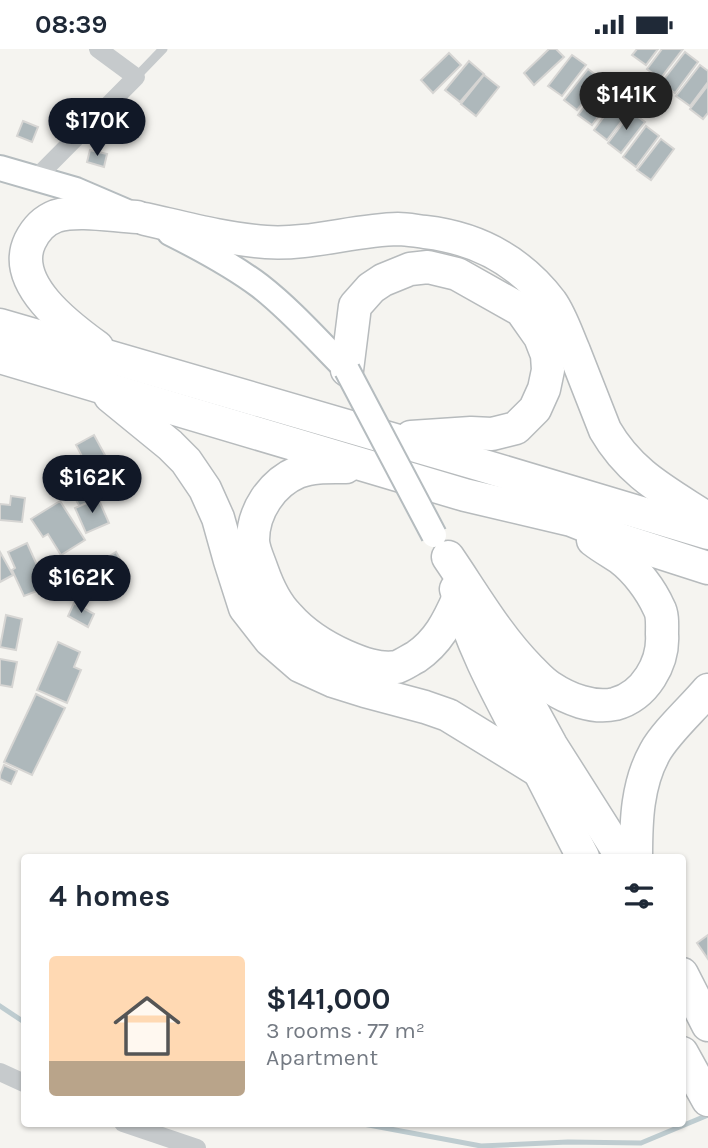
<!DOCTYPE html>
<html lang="en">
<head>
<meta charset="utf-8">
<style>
	:root { --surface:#fff; --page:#f6f6f7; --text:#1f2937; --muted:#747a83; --line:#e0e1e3; --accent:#111827 }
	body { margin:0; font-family:Karla,sans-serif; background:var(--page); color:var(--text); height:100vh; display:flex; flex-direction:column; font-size:26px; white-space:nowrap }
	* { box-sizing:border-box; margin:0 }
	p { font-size:23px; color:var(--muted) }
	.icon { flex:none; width:38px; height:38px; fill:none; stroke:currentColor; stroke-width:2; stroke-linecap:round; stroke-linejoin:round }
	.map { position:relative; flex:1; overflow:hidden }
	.panel { position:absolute; left:21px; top:805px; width:665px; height:273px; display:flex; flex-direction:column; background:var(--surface); border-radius:7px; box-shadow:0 2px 5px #0004 }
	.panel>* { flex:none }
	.price { position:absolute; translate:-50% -60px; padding:0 16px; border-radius:24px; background:var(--accent); color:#fff; font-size:23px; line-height:46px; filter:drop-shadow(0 2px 4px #0008) }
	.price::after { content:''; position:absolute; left:50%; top:42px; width:21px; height:16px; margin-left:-10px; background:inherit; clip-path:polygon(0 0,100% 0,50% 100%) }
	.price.selected { background:#222; color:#fff }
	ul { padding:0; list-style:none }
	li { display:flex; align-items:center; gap:21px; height:175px; padding:0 28px }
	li+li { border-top:2px solid var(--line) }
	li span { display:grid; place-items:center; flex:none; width:196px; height:140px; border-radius:7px; color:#555 }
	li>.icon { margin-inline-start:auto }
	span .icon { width:84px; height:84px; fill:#fffc; stroke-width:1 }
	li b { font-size:30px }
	h2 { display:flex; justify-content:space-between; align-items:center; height:84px; padding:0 28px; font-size:30px }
	.status { display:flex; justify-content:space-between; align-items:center; height:49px; padding:0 35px; background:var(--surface); direction:ltr }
	.status svg { height:19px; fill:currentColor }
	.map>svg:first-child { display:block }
</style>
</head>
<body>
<div class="status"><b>08:39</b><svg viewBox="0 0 49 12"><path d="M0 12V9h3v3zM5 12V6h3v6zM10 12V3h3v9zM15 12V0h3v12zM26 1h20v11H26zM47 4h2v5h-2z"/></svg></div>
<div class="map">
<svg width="708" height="1099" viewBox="0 0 708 1099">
	<rect width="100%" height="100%" fill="#f5f4f0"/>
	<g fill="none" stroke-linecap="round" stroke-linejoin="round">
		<g stroke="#beccd0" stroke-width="5">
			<polyline points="0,957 24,973"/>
			<polyline points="358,1074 481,1097 568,1093 641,1094 708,1066"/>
		</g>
	</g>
	<g fill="#aeb8bb" stroke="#d6d5d3" stroke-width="2">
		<polygon points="549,0 556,0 564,8 534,36 524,24"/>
		<polygon points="637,0 658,0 646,16 632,6"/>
		<polygon points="662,0 683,0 660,30 647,20"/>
		<polygon points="685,3 698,13 675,44 661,34"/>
		<polygon points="449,4 461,16 433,44 421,31"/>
		<polygon points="572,6 586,16 562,47 548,37"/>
		<polygon points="469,12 484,25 460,53 445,41"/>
		<polygon points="700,16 708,22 708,33 690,57 676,47"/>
		<polygon points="588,20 601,30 577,61 564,51"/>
		<polygon points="484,26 499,38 476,67 461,55"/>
		<polygon points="602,35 615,45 592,76 578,66"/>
		<polygon points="708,36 708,64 703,70 690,60"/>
		<polygon points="617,50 631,60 607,91 594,81"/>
		<polygon points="631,63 645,73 621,104 608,94"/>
		<polygon points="23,72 38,78 32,93 17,87"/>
		<polygon points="646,77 659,87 636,118 623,108"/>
		<polygon points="661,90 674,100 651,131 637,121"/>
		<polygon points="90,101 107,105 104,118 87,113"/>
		<polygon points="94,386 124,441 107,450 104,445 80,458 71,442 94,430 76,396"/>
		<polygon points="11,447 25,449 22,473 0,471 0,455 10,456"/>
		<polygon points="98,449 109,474 86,484 75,459"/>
		<polygon points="60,452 85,491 61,506 48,485 43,488 31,470"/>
		<polygon points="27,494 41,525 32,529 37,542 24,547 12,521 15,519 8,503"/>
		<polygon points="0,503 13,526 0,533"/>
		<polygon points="116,503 130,527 118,533 105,510"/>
		<polygon points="74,554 94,565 88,578 68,567"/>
		<polygon points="6,566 22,570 16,601 0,598"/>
		<polygon points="58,593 80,603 74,618 81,621 67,654 37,641"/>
		<polygon points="0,610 17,613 12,638 0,636"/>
		<polygon points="36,645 65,659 32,726 4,713"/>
		<polygon points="4,716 17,722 11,735 0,730 0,726"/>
		<polygon points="708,886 708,910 697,894"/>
	</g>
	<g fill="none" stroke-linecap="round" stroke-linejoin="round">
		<defs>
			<g id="secondary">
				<polyline points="0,119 76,141 125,162"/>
				<path d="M170,184C202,200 232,216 260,237C292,262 319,293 347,321"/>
			</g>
			<g id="motorway">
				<path d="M145,170C185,179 225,190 266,193C310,196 354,181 398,180C407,180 416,182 425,183C477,189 519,211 551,253C561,267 567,286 574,302C584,328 595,355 605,381C631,426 667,443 708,470"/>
				<polyline points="0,276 481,416 708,484"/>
				<path d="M97,298C68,277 10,234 30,192C36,180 43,172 56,167C79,160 113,167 137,168"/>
				<polyline points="0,308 465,446 571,471 624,492 708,519"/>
				<polyline points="347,321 355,257 371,239 383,231 410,220 428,218 457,225 521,261 540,288 547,306 548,321 544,340 535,360 516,379 492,385 471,384 411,388"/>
				<polyline points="110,347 170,396 186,412 205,440 218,469 230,512 245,559 270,591 300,617 333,632 365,642 425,658 448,666 539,722"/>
				<path d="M346,418C330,418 313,417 298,423C272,434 253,462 253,491C253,500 259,512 262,521C268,538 276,555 288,567C303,584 325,598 345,607C361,614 379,621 397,618C403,616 410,611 416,608C438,593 448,573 459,548"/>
				<path d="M448,508C474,546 498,588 530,620C536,626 542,633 550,638C568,650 593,660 615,655C645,647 664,614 662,585C662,577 663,566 659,559C651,541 636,521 620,509C611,503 602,498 593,491"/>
				<path d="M456,540C470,593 496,641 521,688C543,728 562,768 583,808"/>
				<polyline points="503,608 551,696 622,808"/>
				<path d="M636,808C636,772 637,735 655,703C666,683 693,659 708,641"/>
				<polyline points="682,925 708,976"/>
				<polyline points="682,1004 708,1051"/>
			</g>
		</defs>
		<use href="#secondary" stroke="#b5bcbf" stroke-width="28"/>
		<use href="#motorway" stroke="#b7bbbd" stroke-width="35"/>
		<polyline stroke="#c6cacc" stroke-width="9" points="136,28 163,0"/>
		<g stroke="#c6cacc" stroke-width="18">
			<polyline points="36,129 136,28 98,0"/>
			<polyline points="0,1023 24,1034"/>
			<polyline points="123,1074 197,1099"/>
		</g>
		<use href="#secondary" stroke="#fff" stroke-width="24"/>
		<use href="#motorway" stroke="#fff" stroke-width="32"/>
		<defs>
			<polyline id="secondary-bridge" points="347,321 434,486"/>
		</defs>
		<use href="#secondary-bridge" stroke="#b5bcbf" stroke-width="28" stroke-linecap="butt"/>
		<use href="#secondary-bridge" stroke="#fff" stroke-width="24"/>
	</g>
</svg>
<b class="price selected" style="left:626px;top:83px">$141K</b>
<b class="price" style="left:97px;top:109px">$170K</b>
<b class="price" style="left:92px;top:466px">$162K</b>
<b class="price" style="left:81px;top:566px">$162K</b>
<section class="panel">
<h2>4 homes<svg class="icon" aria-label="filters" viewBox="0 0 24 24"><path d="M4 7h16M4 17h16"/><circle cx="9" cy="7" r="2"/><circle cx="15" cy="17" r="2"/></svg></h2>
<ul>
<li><span style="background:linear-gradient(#ffd9b3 75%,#b9a48a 0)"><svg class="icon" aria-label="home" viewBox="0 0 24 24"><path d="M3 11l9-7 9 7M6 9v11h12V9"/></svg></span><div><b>$141,000</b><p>3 rooms · 77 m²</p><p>Apartment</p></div></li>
</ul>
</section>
</div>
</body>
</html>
